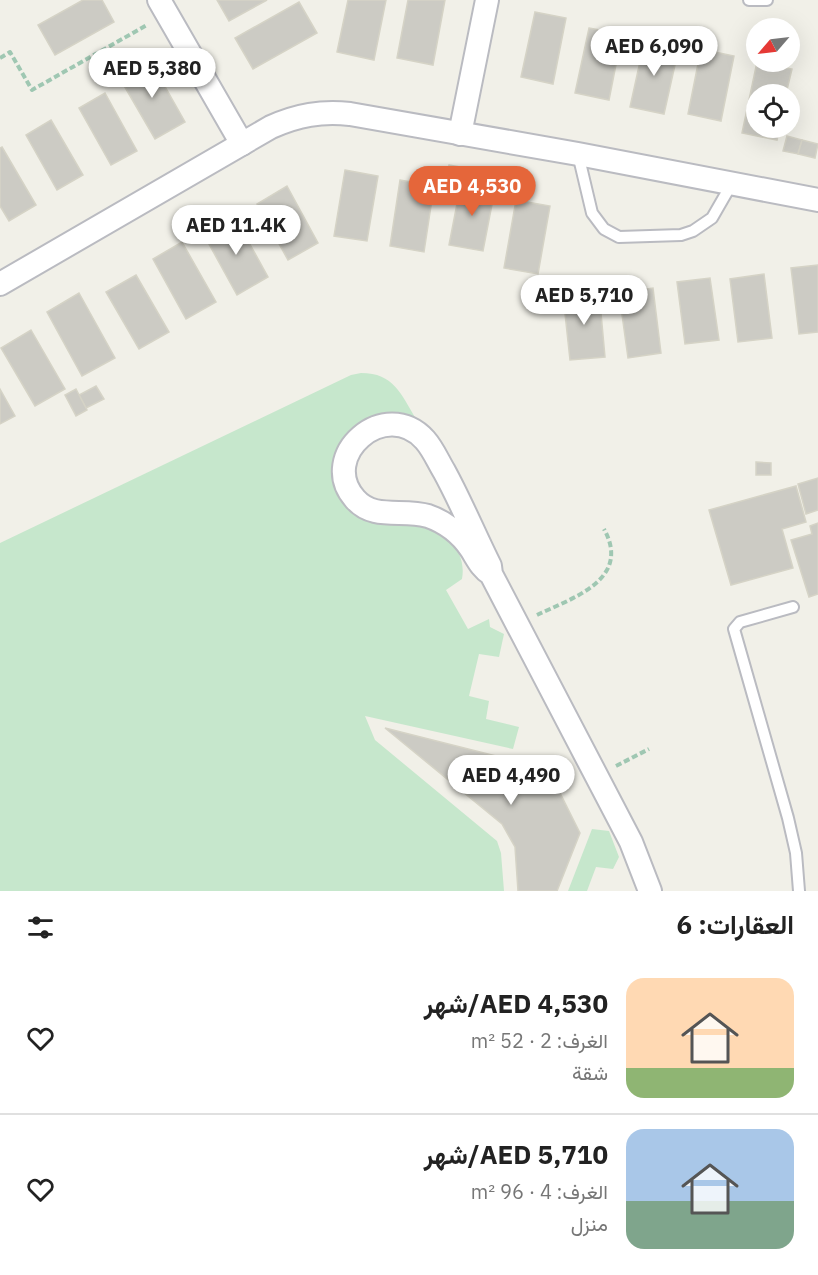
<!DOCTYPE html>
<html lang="ar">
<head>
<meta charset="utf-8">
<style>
	:root { --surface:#fff; --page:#f2f2f2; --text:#222; --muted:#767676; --line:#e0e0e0; --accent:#e5663a }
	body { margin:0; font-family:"IBM Plex Sans",Vazirmatn,sans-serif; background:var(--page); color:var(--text); direction:rtl; height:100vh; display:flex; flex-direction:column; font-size:22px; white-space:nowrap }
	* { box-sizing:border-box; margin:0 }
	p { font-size:20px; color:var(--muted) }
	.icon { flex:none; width:33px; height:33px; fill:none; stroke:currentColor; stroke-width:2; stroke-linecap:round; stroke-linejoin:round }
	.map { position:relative; height:891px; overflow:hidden; direction:ltr }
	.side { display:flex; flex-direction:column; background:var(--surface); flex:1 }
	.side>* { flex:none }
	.needle { width:39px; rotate:242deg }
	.controls { position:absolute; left:746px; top:18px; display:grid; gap:12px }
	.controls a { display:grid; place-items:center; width:54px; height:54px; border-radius:50%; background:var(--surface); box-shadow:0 6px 24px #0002; font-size:30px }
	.price { position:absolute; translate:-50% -51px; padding:0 14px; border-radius:21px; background:#fff; color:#222; font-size:20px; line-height:39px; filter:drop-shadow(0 2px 3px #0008) }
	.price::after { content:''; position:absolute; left:50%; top:36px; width:18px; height:14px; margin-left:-9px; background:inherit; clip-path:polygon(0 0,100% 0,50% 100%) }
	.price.selected { background:var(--accent); color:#fff }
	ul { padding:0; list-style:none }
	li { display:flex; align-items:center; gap:18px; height:150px; padding:0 24px }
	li+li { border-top:2px solid var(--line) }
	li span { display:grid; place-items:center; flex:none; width:168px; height:120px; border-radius:18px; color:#555 }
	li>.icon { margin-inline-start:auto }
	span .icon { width:72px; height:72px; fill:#fffc; stroke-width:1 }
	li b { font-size:26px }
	h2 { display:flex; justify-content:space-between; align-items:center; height:72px; padding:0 24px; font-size:26px }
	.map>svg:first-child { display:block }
</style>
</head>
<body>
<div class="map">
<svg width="818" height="891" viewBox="0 0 818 891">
	<rect width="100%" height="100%" fill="#f1f0e8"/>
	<g fill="#c6e7cc">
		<path d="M361,373C394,373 401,394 416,419C376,413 379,414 347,438L363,517C383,527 398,522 419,526C446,531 467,551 462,579L446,590L468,629L489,619L490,627L504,634L499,657L479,654L469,696L489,701L486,719L519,727L513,749L365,716L375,740L497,841L501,853L504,891H0V543L351,375Z"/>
		<polygon points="592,829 609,831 619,857 613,869 596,867 587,891 568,891"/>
	</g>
	<g fill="#cccbc4" stroke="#d5d3c6" stroke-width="1.5">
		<polygon points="83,0 102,0 114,22 55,55 38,25"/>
		<polygon points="217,0 267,0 229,21"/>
		<polygon points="348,0 386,0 374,60 337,52"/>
		<polygon points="408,0 445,0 433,65 397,58"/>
		<polygon points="299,2 317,33 253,69 235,38"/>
		<polygon points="535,12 566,18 553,84 521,77"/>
		<polygon points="589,28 622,34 609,100 575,93"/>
		<polygon points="645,39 679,47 664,114 630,107"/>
		<polygon points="701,49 734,56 721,121 688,114"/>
		<polygon points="150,60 185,122 155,139 119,77"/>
		<polygon points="757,62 792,69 786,94 756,94 756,128 780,128 777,140 742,133"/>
		<polygon points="105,93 137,151 111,165 79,108"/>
		<polygon points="51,120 83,175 57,190 26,135"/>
		<polygon points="787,136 802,140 798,154 783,151"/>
		<polygon points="802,140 818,144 815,158 798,154"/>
		<polygon points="2,147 36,205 9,221 0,206 0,148"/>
		<polygon points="449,165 472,169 470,183 446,179"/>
		<polygon points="345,170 378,176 367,241 334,236"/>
		<polygon points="400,180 434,186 424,252 390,246"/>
		<polygon points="461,183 495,189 483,251 449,245"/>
		<polygon points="287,186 318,243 288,260 257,204"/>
		<polygon points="516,200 550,206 538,274 504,268"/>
		<polygon points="235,217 268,277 237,295 204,235"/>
		<polygon points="182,242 216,302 186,319 153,259"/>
		<polygon points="818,265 818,332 799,334 791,268"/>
		<polygon points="764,274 772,338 738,342 730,279"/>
		<polygon points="136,275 169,332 139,349 106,292"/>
		<polygon points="710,278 719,340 685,344 677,282"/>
		<polygon points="653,288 661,353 628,358 619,293"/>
		<polygon points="599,291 605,357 570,360 563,295"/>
		<polygon points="79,293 115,358 82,376 47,312"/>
		<polygon points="31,330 65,389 35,406 1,348"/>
		<polygon points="96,386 104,399 86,408 79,395"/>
		<polygon points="0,389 15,416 0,424"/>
		<polygon points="76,389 87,410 76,416 65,395"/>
		<polygon points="756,462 771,463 771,475 756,475"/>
		<polygon points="818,478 818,510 806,514 798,484"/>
		<polygon points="796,486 806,522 782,529 793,568 731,585 709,510"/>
		<polygon points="818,523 818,594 809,597 791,540 812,534 810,526"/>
		<polygon points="385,728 548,769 580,833 557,891 518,891 515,847 502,824"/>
	</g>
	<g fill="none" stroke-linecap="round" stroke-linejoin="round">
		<defs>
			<g id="lane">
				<polyline points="749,0 767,0"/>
				<polyline points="578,154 592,213 604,229 619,237 681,235 693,231 712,218 731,185"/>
				<polyline points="793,607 740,622 734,629 788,818 796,853 799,891"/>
			</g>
			<g id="street">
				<polyline points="159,0 242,144"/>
				<polyline points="460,134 487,0"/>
				<path d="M0,284L271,127C298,115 321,111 350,114L578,154L818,200"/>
				<path d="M491,574C481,568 477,558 471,549C461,534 445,522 428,516C403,508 374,521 355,499C317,456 385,396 425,440C433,449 438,461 444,471C461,502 474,534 490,566L491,574L631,842L650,891"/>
			</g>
		</defs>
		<use href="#lane" stroke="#babbc1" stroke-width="14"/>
		<use href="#street" stroke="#babbc1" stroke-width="26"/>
		<g stroke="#9fc7b2" stroke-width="4" stroke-dasharray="6 3" stroke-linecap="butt">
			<polyline points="0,58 10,52 32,90 147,25"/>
			<path d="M537,615C572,598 632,580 604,529"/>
			<polyline points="616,766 649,749"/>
		</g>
		<use href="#lane" stroke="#fff" stroke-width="10"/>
		<use href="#street" stroke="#fff" stroke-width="22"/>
	</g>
</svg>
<div class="controls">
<a><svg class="needle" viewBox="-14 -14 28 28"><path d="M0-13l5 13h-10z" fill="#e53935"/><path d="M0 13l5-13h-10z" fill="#767676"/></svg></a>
<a><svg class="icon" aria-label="locate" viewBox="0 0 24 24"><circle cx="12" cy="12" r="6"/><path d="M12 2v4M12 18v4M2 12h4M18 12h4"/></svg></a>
</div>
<b class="price" style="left:654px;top:77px">AED 6,090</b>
<b class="price" style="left:152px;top:99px">AED 5,380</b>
<b class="price selected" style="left:472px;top:217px">AED 4,530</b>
<b class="price" style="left:236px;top:256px">AED 11.4K</b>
<b class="price" style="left:584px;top:326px">AED 5,710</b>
<b class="price" style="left:511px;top:806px">AED 4,490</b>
</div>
<section class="side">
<h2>العقارات: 6<svg class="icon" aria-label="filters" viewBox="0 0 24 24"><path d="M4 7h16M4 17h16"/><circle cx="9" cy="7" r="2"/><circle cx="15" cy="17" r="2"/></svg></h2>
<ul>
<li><span style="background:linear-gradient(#ffd9b3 75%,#8fb573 0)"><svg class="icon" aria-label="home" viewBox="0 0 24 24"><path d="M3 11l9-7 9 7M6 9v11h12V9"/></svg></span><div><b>AED 4,530/شهر</b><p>الغرف: 2 · 52 m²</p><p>شقة</p></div><svg class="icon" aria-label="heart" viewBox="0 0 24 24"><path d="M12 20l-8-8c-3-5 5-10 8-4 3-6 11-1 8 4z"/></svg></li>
<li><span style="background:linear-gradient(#a9c7e8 60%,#7fa58c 0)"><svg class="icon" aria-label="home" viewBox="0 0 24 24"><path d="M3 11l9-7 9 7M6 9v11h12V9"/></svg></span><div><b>AED 5,710/شهر</b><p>الغرف: 4 · 96 m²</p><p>منزل</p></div><svg class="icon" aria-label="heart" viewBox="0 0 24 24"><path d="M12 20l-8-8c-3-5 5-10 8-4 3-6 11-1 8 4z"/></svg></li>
</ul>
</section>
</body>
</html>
